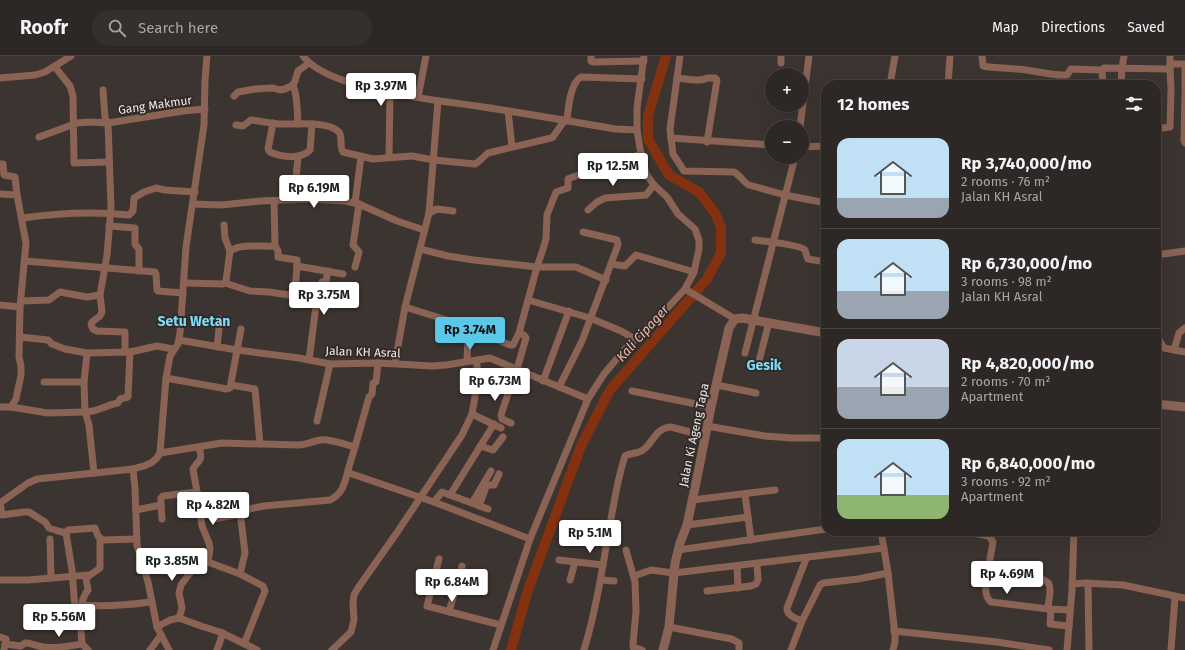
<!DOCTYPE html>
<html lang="en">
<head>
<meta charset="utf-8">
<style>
	:root { --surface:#2d2725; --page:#352f2d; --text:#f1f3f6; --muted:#a7a5a7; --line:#484442; --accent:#5bc8e7 }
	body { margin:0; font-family:"Fira Sans",sans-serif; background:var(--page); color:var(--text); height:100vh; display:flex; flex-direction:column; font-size:15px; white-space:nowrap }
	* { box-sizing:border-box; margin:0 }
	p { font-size:13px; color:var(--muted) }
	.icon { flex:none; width:22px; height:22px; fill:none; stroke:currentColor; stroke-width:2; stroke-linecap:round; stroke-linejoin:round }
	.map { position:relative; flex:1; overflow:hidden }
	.drawer { position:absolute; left:821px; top:24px; width:340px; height:456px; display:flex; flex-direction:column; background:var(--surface); border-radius:16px; box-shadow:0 4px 16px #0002,0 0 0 1px var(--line) }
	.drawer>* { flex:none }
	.controls { position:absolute; left:765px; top:12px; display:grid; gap:8px }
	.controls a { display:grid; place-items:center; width:44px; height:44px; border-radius:50%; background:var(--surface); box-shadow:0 4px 16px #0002,0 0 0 1px var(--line); font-size:20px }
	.price { position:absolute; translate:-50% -34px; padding:0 9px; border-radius:4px; background:#fff; color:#222; font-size:13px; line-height:26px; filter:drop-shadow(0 1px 2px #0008) }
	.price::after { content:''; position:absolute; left:50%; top:24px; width:12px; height:9px; margin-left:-6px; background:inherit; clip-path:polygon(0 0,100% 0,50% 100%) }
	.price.current { background:var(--accent); color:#111 }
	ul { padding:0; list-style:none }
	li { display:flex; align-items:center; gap:12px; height:100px; padding:0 16px }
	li+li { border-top:1px solid var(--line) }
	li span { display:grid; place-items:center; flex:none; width:112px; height:80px; border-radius:12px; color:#555 }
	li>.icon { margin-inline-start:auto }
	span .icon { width:48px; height:48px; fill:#fffc; stroke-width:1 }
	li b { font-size:17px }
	h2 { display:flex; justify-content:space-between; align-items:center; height:48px; padding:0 16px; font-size:17px }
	header { display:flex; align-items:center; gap:24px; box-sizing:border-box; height:56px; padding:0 20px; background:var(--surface); border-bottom:1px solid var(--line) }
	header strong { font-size:19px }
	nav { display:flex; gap:22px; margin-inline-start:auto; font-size:14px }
	.search { width:280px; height:36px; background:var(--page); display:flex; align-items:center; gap:10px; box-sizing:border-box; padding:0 14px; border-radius:22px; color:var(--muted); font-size:15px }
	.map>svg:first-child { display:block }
</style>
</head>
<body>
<header>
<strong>Roofr</strong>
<div class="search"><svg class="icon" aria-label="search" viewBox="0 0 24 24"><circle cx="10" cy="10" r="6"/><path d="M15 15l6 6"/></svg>Search here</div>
<nav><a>Map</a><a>Directions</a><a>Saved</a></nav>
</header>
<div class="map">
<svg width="1185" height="594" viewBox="0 0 1185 594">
	<rect width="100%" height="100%" fill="#3c3431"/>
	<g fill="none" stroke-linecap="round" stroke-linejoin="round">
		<polyline stroke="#84310f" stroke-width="10" points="511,594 528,534 581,390 610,334 707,223 721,197 721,171 715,157 699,136 669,119 648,83 648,60 666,0"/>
		<g stroke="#8a6355" stroke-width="7">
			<path d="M303,0C328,34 436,44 477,50C523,57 569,65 615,73L637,74L641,98L646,117L649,122L654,129L667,141L678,158L695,173L699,184V193L694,216L685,233L661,259L625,293L604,318L588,343L530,483L493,594"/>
			<polyline points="591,0 591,5 593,6 644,5"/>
			<polyline points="680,0 670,73 671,82 772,89"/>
			<path d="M982,0L983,10C994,12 1005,12 1017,13C1034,14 1050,20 1067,19L1071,13L1102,14"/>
			<polyline points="781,7 781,0"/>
			<polyline points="1170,8 1185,8"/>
			<polyline points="55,11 70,30 73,40 74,107 109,106"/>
			<polyline points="1185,13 1185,35"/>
			<polyline points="0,22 35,19 45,16 71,0"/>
			<path d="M677,22C685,23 701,26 707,22H715L717,24L707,86"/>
			<path d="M293,29C298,41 297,55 298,68"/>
			<polyline points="890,29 895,0"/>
			<polyline points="932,29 936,29"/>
			<polyline points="948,29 950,0"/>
			<polyline points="1103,29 1102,14 1104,12 1170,13 1170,0"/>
			<polyline points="1121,29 1122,12 1124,0"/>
			<polyline points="1185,39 1184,84 1185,87"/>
			<polyline points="234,40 238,36 255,33 273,32 280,34 285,33 293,29 295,25 298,15 309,7"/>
			<polyline points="418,41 426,0"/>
			<polyline points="508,55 512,91"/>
			<path d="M567,65C568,53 570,27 581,21L642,23"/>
			<path d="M273,67L268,93L270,96C281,101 300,104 310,94L312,68"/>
			<path d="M236,69L243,70L251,64C260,65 269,67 279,68C294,69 327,64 339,76C343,81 339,90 343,96L373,103L412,100L434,104L475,108L478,106L488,97L551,82L553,81L564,65"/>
			<polyline points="800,71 809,0"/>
			<polyline points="1156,73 1170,71 1171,33 1170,13"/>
			<polyline points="637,74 637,52 644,0"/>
			<polyline points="39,81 77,67 90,66 108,67 183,55 205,53"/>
			<path d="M671,82L673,98L684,115L734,116C740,119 743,126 749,129L785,139L826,147"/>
			<polyline points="802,91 826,90"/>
			<polyline points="389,101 390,38"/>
			<polyline points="0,108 3,108 4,119 15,121 17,139"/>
			<polyline points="0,138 17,139 26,187 20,251 19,301 21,310 21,319 16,343 11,351 0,351"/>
			<polyline points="294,144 298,101"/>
			<polyline points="355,147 361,101"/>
			<polyline points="193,148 221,149 260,145 309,143 345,145 359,148 397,165 424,174"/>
			<polyline points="588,154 597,146 605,142 646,139 654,129"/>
			<polyline points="429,157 437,153 453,155"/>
			<path d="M22,162C58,157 94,155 129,159L133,155L134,142L144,136L156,132L165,134L195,136"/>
			<polyline points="224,169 225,182 230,195"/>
			<polyline points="109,170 135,172 135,188 139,193 139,215"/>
			<path d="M755,184C763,185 801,189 805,194C806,196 806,200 808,203L826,206"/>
			<polyline points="275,190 278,195 278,201 297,204 297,210"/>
			<polyline points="420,193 448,200 474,204 537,211 576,211 606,224"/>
			<polyline points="1156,199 1185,195"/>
			<polyline points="25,205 155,216 156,218 157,234 158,235 183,237"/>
			<polyline points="611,208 625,210 636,199 694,216"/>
			<polyline points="355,211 359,196 353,189 359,148"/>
			<path d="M184,227L223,228L226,225L230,195C242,187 261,191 275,190L274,145"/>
			<polyline points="225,227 250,235 269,236 289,239 295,235 297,210 343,218"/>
			<polyline points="685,233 735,263"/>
			<polyline points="100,239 102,256 100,260 92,266 91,269 93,273 97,275 125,276 125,296"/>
			<polyline points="528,244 590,262 621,275 635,283"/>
			<polyline points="21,245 49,244 60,236 87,241 100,239 107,199 111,151 108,67 105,62 103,34"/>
			<polyline points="0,249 20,251"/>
			<polyline points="405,251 450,265 510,289 513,289 519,277 537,211 543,193 546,183 547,159 556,136 568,132 568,123 570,122 641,98"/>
			<polyline points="1156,279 1164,292 1185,296"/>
			<polyline points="20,281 48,284 52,288 65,293 87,297 130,296 157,290 173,293"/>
			<polyline points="179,284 237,294 299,302 330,308 378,307 432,310 446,309 490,302 588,343"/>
			<polyline points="217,291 220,263"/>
			<polyline points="1174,294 1179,277 1185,272"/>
			<polyline points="745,297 795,101"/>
			<polyline points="309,304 317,242 322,226 326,225 328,215"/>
			<polyline points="467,305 468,280 469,273"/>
			<polyline points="759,305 769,266"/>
			<polyline points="395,307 405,251 429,157 438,45"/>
			<polyline points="517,313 526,282 524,279 519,277"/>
			<polyline points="166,322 227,333 230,332 241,273"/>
			<polyline points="543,325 569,255"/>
			<polyline points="44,326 84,326 87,297"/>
			<polyline points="231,329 255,333 260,388"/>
			<polyline points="717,329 756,337"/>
			<polyline points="559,331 582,285 618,189 617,184 583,176"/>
			<polyline points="632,335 711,351"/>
			<polyline points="11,351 48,357 85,356 84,326"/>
			<polyline points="472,358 501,372"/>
			<polyline points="317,365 330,308"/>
			<polyline points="511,367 502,363 501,359 516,313"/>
			<polyline points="707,370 765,380 792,382 826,382"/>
			<polyline points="480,390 493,394 503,381"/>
			<polyline points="355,391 369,341 372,338 373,327 376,326 378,307"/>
			<path d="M160,397L222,387L298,389C307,389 313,385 320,384C329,382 346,389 355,391L348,414L349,417L434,446L530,483"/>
			<polyline points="133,413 135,432 137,489 148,526 157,571 169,594"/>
			<path d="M94,417L89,369L85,356C97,356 106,349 118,347L120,343L128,341L130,296"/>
			<polyline points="197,436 202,452 201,463 202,470 209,487 210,492 208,506"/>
			<polyline points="450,439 494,368"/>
			<polyline points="745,439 748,461"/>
			<polyline points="692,444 775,434"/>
			<polyline points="434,446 442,436 488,453"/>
			<polyline points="472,447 491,415"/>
			<polyline points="161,449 162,463"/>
			<polyline points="479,450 486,431 487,429 494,429 499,418"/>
			<path d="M136,454L161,449V442L163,440L197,436L193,413C200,401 203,407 199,391"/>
			<polyline points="213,463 241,458"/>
			<polyline points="687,469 748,461 751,484"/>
			<polyline points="881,475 888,517 895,579 895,586 893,594"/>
			<polyline points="962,475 989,480 993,486 988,514"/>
			<polyline points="1049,475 1073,477"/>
			<polyline points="66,477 72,514 75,553 81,558"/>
			<polyline points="50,483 51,522"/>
			<path d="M137,483L103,484L98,480L95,472L68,474L66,477L58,475L49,472L45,466L29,456H24L2,459L0,447L28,427L37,423L133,413C144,410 155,408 160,397L166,322L170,300L178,288L180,277L186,191L204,69L205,24L207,0"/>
			<polyline points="626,494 635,526 636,555 633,588 633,591 642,594"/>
			<polyline points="678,494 826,473"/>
			<polyline points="439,503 427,550 501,569"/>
			<polyline points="559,504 603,509"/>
			<polyline points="142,506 165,506 166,501 189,501"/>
			<polyline points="737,510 738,532"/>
			<polyline points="240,518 263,530 265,535 244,588"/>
			<polyline points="634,520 651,514 674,517 884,492"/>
			<polyline points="0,524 28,524 89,519"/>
			<polyline points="570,524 575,506"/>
			<polyline points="601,524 614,525"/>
			<polyline points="433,525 456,532"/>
			<polyline points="1088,527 1089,594"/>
			<polyline points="1072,528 1084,527 1123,529 1185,542"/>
			<polyline points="707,535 751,530 756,528 758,524 757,508"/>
			<path d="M82,549C105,551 128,549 151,546"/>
			<path d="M1048,553C1048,546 1052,535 1049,528C1043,518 1000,516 988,514C987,525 982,539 991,546L1048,553L1070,554"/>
			<polyline points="1051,553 1050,568 1069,570"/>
			<polyline points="449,556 462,510"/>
			<path d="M179,562L182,552L179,537L181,529L190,517L200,507L208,506L240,518L245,497L241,464L242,455L244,454L264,450L330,444C343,437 344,429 348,415"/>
			<path d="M802,565C795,562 787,560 787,552L806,503"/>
			<polyline points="157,571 170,564 179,562 201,570 220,576 257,594"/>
			<polyline points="669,571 732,583 739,587 739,594"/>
			<polyline points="894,575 997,586 1049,594"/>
			<polyline points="0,581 6,583 4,594"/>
			<path d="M5,588L21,590L25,587H27C33,588 38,590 43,591C57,593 69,590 82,588"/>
			<path d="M88,594L82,588C81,571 77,547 88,534L86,522L100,512V483"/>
			<polyline points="150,594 161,579"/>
			<polyline points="217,594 223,577"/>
			<polyline points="332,594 351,576 354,564 353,547 354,539 358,532 398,475 462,379 472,358 477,329 477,304"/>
			<path d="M584,594C597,551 603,507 611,463C615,441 618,421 625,400C630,397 637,398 643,394C654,386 655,372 671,371L705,380"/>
			<polyline points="791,594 802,565 820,529 823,527 858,523 888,517"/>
			<polyline points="1067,594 1072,534 1074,475"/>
			<polyline points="1171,594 1175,541"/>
		</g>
		<g stroke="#8a6355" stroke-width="9">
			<polyline points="1156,348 1185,351"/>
			<polyline points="663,594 669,571 675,507 680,487 687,469 698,417 711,351 729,272 735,263 742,262 826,277"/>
		</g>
	</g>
	<g text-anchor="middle" stroke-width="4" stroke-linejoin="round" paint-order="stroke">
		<g font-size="12" fill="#ede8e6" stroke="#322a27">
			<text transform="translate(155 49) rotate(-8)" y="4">Gang Makmur</text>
			<text transform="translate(363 296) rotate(2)" y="4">Jalan KH Asral</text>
			<text transform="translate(694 379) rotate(-78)" y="4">Jalan Ki Ageng Tapa</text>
		</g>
		<g font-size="13" font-style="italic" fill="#efbfae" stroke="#322a27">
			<text transform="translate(642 277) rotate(-48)" y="5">Kali Cipager</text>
		</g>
		<g font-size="14" font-weight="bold" fill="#7ddefb" stroke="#322a27">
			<text x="194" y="270">Setu Wetan</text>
			<text x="764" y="314">Gesik</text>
		</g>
	</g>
</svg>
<div class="controls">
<a>+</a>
<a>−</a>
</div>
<b class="price" style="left:381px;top:51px">Rp 3.97M</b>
<b class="price" style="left:613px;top:131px">Rp 12.5M</b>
<b class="price" style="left:314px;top:153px">Rp 6.19M</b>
<b class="price" style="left:324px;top:260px">Rp 3.75M</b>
<b class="price current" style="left:470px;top:295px">Rp 3.74M</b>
<b class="price" style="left:495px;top:346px">Rp 6.73M</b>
<b class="price" style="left:213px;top:470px">Rp 4.82M</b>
<b class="price" style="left:590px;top:498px">Rp 5.1M</b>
<b class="price" style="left:172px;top:526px">Rp 3.85M</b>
<b class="price" style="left:1007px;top:539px">Rp 4.69M</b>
<b class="price" style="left:452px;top:547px">Rp 6.84M</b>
<b class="price" style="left:59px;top:582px">Rp 5.56M</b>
<section class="drawer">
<h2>12 homes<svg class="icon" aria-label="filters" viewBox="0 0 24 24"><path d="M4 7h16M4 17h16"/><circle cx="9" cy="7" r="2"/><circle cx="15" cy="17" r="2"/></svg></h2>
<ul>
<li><span style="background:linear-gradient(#bfe0f5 75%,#9aa5b1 0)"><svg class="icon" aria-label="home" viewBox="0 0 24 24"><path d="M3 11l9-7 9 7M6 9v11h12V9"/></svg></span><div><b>Rp 3,740,000/mo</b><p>2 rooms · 76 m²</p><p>Jalan KH Asral</p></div></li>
<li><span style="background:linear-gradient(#bfe0f5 65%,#9aa5b1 0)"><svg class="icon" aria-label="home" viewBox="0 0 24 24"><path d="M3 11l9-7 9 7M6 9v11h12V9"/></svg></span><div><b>Rp 6,730,000/mo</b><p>3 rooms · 98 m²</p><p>Jalan KH Asral</p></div></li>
<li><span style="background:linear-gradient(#c9d6e8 60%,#9aa5b1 0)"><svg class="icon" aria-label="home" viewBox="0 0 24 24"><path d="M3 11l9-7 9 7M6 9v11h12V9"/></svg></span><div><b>Rp 4,820,000/mo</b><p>2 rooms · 70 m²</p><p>Apartment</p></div></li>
<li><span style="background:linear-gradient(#bfe0f5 70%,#8fb573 0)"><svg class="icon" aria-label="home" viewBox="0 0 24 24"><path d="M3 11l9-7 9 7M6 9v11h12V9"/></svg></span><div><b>Rp 6,840,000/mo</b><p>3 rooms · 92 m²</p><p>Apartment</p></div></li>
</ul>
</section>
</div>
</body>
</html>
